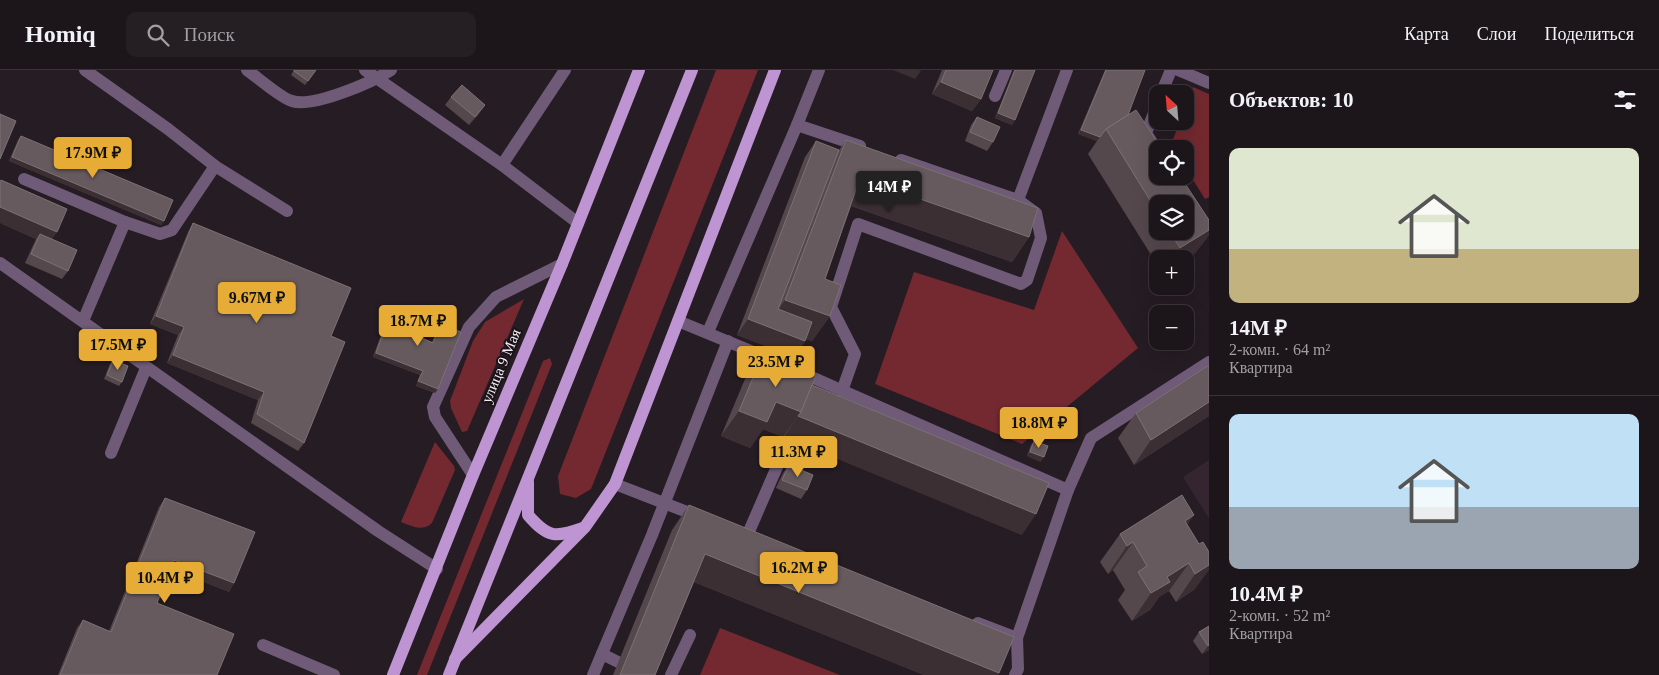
<!DOCTYPE html>
<html lang="ru">
<head>
<meta charset="utf-8">
<style>
	:root { --surface:#1c151a; --page:#251e23; --text:#f1f3f6; --muted:#a09fa2; --line:#3a3439; --accent:#e7ac36 }
	body { margin:0; font-family:Georgia,serif; background:var(--page); color:var(--text); height:100vh; display:flex; flex-direction:column; font-size:19px; white-space:nowrap }
	* { box-sizing:border-box; margin:0 }
	p { font-size:16px; color:var(--muted) }
	.icon { flex:none; width:28px; height:28px; fill:none; stroke:currentColor; stroke-width:2; stroke-linecap:round; stroke-linejoin:round }
	.map { position:relative; flex:1; overflow:hidden }
	.panel { display:flex; flex-direction:column; background:var(--surface); width:450px }
	.panel>* { flex:none }
	.needle { width:32px; rotate:334deg }
	.controls { position:absolute; left:1149px; top:15px; display:grid; gap:10px }
	.controls a { display:grid; place-items:center; width:45px; height:45px; border-radius:10px; background:var(--surface); box-shadow:0 5px 20px #0002,0 0 0 1px var(--line); font-size:25px }
	.price { position:absolute; translate:-50% -42px; padding:0 11px; border-radius:5px; background:var(--accent); color:#111; font-size:16px; line-height:32px; filter:drop-shadow(0 1px 2px #0008) }
	.price::after { content:''; position:absolute; left:50%; top:30px; width:15px; height:11px; margin-left:-8px; background:inherit; clip-path:polygon(0 0,100% 0,50% 100%) }
	.price.on { background:#222; color:#fff }
	ul { padding:0; list-style:none }
	li { display:grid; align-content:center; gap:10px; height:265px; padding:0 20px }
	li+li { border-top:1px solid var(--line) }
	li span { display:grid; place-items:center; height:155px; border-radius:10px; color:#555 }
	li>.icon { margin-inline-start:auto }
	span .icon { width:90px; height:90px; fill:#fffc; stroke-width:1 }
	li b { font-size:21px }
	h2 { display:flex; justify-content:space-between; align-items:center; height:60px; padding:0 20px; font-size:21px }
	header { display:flex; align-items:center; gap:30px; box-sizing:border-box; height:70px; padding:0 25px; background:var(--surface); border-bottom:1px solid var(--line) }
	header strong { font-size:24px }
	nav { display:flex; gap:28px; margin-inline-start:auto; font-size:18px }
	.search { width:350px; height:45px; background:var(--page); display:flex; align-items:center; gap:12px; box-sizing:border-box; padding:0 18px; border-radius:10px; color:var(--muted); font-size:19px }
	main { display:flex; flex:1; min-height:0 }
	.map>svg:first-child { display:block }
</style>
</head>
<body>
<header>
<strong>Homiq</strong>
<div class="search"><svg class="icon" aria-label="search" viewBox="0 0 24 24"><circle cx="10" cy="10" r="6"/><path d="M15 15l6 6"/></svg>Поиск</div>
<nav><a>Карта</a><a>Слои</a><a>Поделиться</a></nav>
</header>
<main>
<div class="map">
<svg width="1209" height="605" viewBox="0 0 1209 605">
	<rect width="100%" height="100%" fill="#261c23"/>
	<polygon fill="#342530" points="1209,390 1209,449 1183,407"/>
	<g fill="#742930">
		<polygon points="716,0 758,0 591,419 576,428 560,424 558,406"/>
		<polygon points="1193,17 1209,24 1209,127 1205,129 1185,97 1185,79 1173,79 1171,75 1180,51 1185,51 1185,38"/>
		<polygon points="1062,161 1138,278 1022,374 875,314 914,202 1034,240"/>
		<polygon points="524,229 467,361 462,362 451,338 450,331 473,271 485,252"/>
		<polygon points="550,288 552,294 427,605 417,605 543,291"/>
		<path d="M435,372L454,396L455,400L432,453C422,462 412,456 401,452Z"/>
		<polygon points="720,558 840,605 700,605"/>
	</g>
	<g fill="none" stroke-linecap="round" stroke-linejoin="round">
		<g stroke="#6f5a78" stroke-width="12">
			<path d="M247,0C257,7 282,29 292,31C313,38 373,12 391,0"/>
			<polyline points="365,0 502,95 578,153"/>
			<polyline points="819,0 797,55 860,76"/>
			<polyline points="1178,0 1209,13"/>
			<polyline points="1161,24 1171,0"/>
			<polyline points="995,26 1006,0"/>
			<polyline points="1158,33 1146,63 1158,82"/>
			<polyline points="901,90 1018,130 1067,0"/>
			<polyline points="502,95 565,0"/>
			<polyline points="215,96 287,141"/>
			<polyline points="24,109 125,152"/>
			<polyline points="0,193 378,461 437,499"/>
			<polyline points="83,251 125,152 160,164 172,160 215,96 168,59 85,0"/>
			<polyline points="678,251 777,292"/>
			<polyline points="708,262 797,55"/>
			<polyline points="800,302 1068,420 1091,368 1209,292"/>
			<polyline points="842,321 855,284 831,237 858,154 1021,214 1027,210 1041,168 1036,143 1018,130"/>
			<polyline points="111,383 146,298"/>
			<polyline points="473,405 435,347 433,337 469,257 496,227 562,194"/>
			<polyline points="615,414 700,447"/>
			<polyline points="747,466 783,383"/>
			<polyline points="978,553 1017,568 1068,420"/>
			<polyline points="263,575 334,605"/>
			<polyline points="602,584 618,592"/>
			<polyline points="593,605 652,465 728,271"/>
			<polyline points="671,605 690,565"/>
			<polyline points="1015,605 1018,599 1017,568"/>
		</g>
		<g stroke="#bf94d2" stroke-width="12">
			<path d="M528,412V445C548,468 555,468 583,458"/>
			<polyline points="455,589 585,457 615,414 775,0"/>
			<polyline points="393,605 473,405 562,194 639,0"/>
			<polyline points="449,605 692,0"/>
		</g>
	</g>
	<g fill="#55484c" fill-rule="evenodd">
		<polygon points="294,0 316,0 305,15 291,5"/>
		<polygon points="942,0 993,0 981,29 972,41 932,24"/>
		<polygon points="1014,0 1035,0 1012,55 995,48"/>
		<path d="M1105,0H1145L1128,45L1209,150V165L1196,182L1185,190V189H1158V196L1088,84L1097,71L1078,64ZM1158,134L1185,161H1158Z"/>
		<polygon points="451,27 479,44 469,55 445,35"/>
		<polygon points="977,47 993,72 987,81 965,71 971,55"/>
		<polygon points="21,66 164,151 161,155 9,91 18,70"/>
		<polygon points="846,70 1029,167 1012,192 851,136 825,209 830,246 812,271 806,269 795,287 737,265 805,87 816,71 839,80"/>
		<polygon points="0,153 52,169 68,201 62,209 25,193 36,169"/>
		<polygon points="193,153 331,266 304,373 298,381 251,353 258,330 167,293 178,265 150,254 188,162"/>
		<polygon points="392,238 415,265 432,272 438,258 441,254 435,323 416,316 420,305 373,287 389,243"/>
		<polygon points="763,284 812,315 1022,465 784,366 783,367 763,359 750,378 721,366 745,309"/>
		<polygon points="113,290 122,312 119,316 104,309 110,294"/>
		<polygon points="1209,295 1209,346 1134,395 1118,368 1136,343"/>
		<polygon points="1034,371 1041,392 1027,386 1031,375"/>
		<polygon points="789,395 807,420 801,429 776,418 783,403"/>
		<polygon points="165,428 234,513 229,522 171,499 157,533 217,605 58,605 77,558 83,550 109,561 159,437"/>
		<polygon points="689,435 999,603 998,605 924,605 694,512 655,605 613,605 672,460"/>
		<polygon points="1187,455 1199,474 1195,519 1176,532 1169,521 1159,527 1150,540 1132,551 1118,530 1125,520 1113,500 1108,504 1100,492 1120,464"/>
		<polygon points="1209,556 1209,580 1202,584 1193,571 1199,562"/>
	</g>
	<g fill="#3b2f34">
		<polygon points="893,0 918,0 921,1 915,9"/>
		<polygon points="941,12 981,29 972,41 932,24"/>
		<polygon points="485,35 479,44 469,55 475,47"/>
		<polygon points="998,43 1015,50 1012,55 995,48"/>
		<polygon points="1081,60 1100,67 1097,71 1078,64"/>
		<polygon points="12,87 164,151 161,155 9,91"/>
		<polygon points="860,108 1029,167 1012,192 843,133"/>
		<polygon points="0,137 57,162 49,174 40,164 36,169 0,153"/>
		<polygon points="1209,160 1209,165 1196,182 1185,190 1185,189 1173,189 1180,178"/>
		<polygon points="785,230 830,246 812,271 767,255"/>
		<polygon points="156,246 184,257 178,265 150,254"/>
		<polygon points="748,249 805,271 795,287 737,265"/>
		<polygon points="376,283 423,301 420,305 373,287"/>
		<polygon points="173,285 264,322 258,330 167,293"/>
		<polygon points="418,311 438,319 435,323 416,316"/>
		<polygon points="776,332 801,342 783,367 763,359 750,378 721,366 739,341"/>
		<polygon points="1209,332 1209,346 1134,395 1151,370"/>
		<polygon points="798,346 1036,444 1022,465 784,367"/>
		<polygon points="1030,382 1044,387 1041,392 1027,386"/>
		<polygon points="1194,445 1175,473 1185,451"/>
		<polygon points="1133,472 1113,500 1108,504 1127,476"/>
		<polygon points="705,484 999,603 998,605 924,605 687,509"/>
		<polygon points="174,490 234,513 229,522 169,498"/>
		<polygon points="1189,493 1169,521 1159,527 1150,540 1132,551 1151,523 1167,507"/>
		<polygon points="1209,495 1209,500 1195,519 1176,532 1195,504"/>
		<polygon points="1209,575 1209,580 1202,584 1208,576"/>
	</g>
	<g fill="#665a5e" stroke="#7c7175">
		<polygon points="294,0 316,0 308,11 294,1"/>
		<polygon points="946,0 993,0 981,29 941,12"/>
		<polygon points="1015,0 1035,0 1015,50 998,43"/>
		<polygon points="1106,0 1145,0 1128,45 1106,59 1100,67 1081,60"/>
		<polygon points="462,15 485,35 475,47 451,27"/>
		<polygon points="1136,40 1162,79 1158,79 1158,106 1180,106 1209,150 1209,160 1180,178 1169,161 1185,161 1185,134 1158,134 1158,143 1106,59"/>
		<polygon points="0,44 16,51 0,89"/>
		<polygon points="977,47 1000,57 993,72 970,62"/>
		<polygon points="21,66 173,130 164,151 12,87"/>
		<polygon points="846,70 1038,138 1029,167 860,108 825,209 841,215 830,246 785,230"/>
		<polygon points="816,71 839,80 778,239 812,252 805,271 748,249"/>
		<polygon points="1,110 67,139 57,162 0,137 0,112"/>
		<polygon points="193,153 351,218 331,266 345,272 304,373 257,344 264,322 173,285 184,257 156,246"/>
		<polygon points="40,164 77,180 68,201 31,184"/>
		<polygon points="392,238 421,249 415,265 433,273 441,254 461,262 438,319 418,311 423,301 376,283"/>
		<polygon points="763,284 816,306 801,342 776,332 767,352 739,341"/>
		<polygon points="113,290 128,296 122,312 107,305"/>
		<polygon points="1209,295 1209,332 1151,370 1136,343"/>
		<polygon points="812,315 1049,413 1036,444 798,346 801,342"/>
		<polygon points="1034,371 1048,376 1044,387 1030,382"/>
		<polygon points="789,395 813,405 807,420 782,410"/>
		<polygon points="1182,425 1194,445 1185,451 1199,474 1203,472 1209,482 1209,495 1195,504 1189,493 1167,507 1170,512 1151,523 1138,502 1147,496 1133,472 1127,476 1120,464"/>
		<polygon points="165,428 255,462 234,513 174,490 157,533 234,564 217,605 60,605 83,550 111,562"/>
		<polygon points="689,435 1014,567 999,603 705,484 655,605 620,605"/>
		<polygon points="1209,556 1209,575 1208,576 1199,562"/>
	</g>
	<g text-anchor="middle" stroke-width="4" stroke-linejoin="round" paint-order="stroke">
		<g font-size="15" fill="#f4edf2" stroke="#1c131a">
			<text transform="translate(501 296) rotate(-67)" y="5">улица 9 Мая</text>
		</g>
	</g>
</svg>
<div class="controls">
<a><svg class="needle" viewBox="-14 -14 28 28"><path d="M0-13l5 13h-10z" fill="#e53935"/><path d="M0 13l5-13h-10z" fill="#a09fa2"/></svg></a>
<a><svg class="icon" aria-label="locate" viewBox="0 0 24 24"><circle cx="12" cy="12" r="6"/><path d="M12 2v4M12 18v4M2 12h4M18 12h4"/></svg></a>
<a><svg class="icon" aria-label="layers" viewBox="0 0 24 24"><path d="M12 4l9 5-9 5-9-5zM3 14l9 5 9-5"/></svg></a>
<a>+</a>
<a>−</a>
</div>
<b class="price" style="left:93px;top:109px">17.9M ₽</b>
<b class="price on" style="left:889px;top:143px">14M ₽</b>
<b class="price" style="left:257px;top:254px">9.67M ₽</b>
<b class="price" style="left:418px;top:277px">18.7M ₽</b>
<b class="price" style="left:118px;top:301px">17.5M ₽</b>
<b class="price" style="left:776px;top:318px">23.5M ₽</b>
<b class="price" style="left:1039px;top:379px">18.8M ₽</b>
<b class="price" style="left:798px;top:408px">11.3M ₽</b>
<b class="price" style="left:799px;top:524px">16.2M ₽</b>
<b class="price" style="left:165px;top:534px">10.4M ₽</b>
</div>
<section class="panel">
<h2>Объектов: 10<svg class="icon" aria-label="filters" viewBox="0 0 24 24"><path d="M4 7h16M4 17h16"/><circle cx="9" cy="7" r="2"/><circle cx="15" cy="17" r="2"/></svg></h2>
<ul>
<li><span style="background:linear-gradient(#dfe7d0 65%,#c2b280 0)"><svg class="icon" aria-label="home" viewBox="0 0 24 24"><path d="M3 11l9-7 9 7M6 9v11h12V9"/></svg></span><div><b>14M ₽</b><p>2-комн. · 64 m²</p><p>Квартира</p></div></li>
<li><span style="background:linear-gradient(#bfe0f5 60%,#9aa5b1 0)"><svg class="icon" aria-label="home" viewBox="0 0 24 24"><path d="M3 11l9-7 9 7M6 9v11h12V9"/></svg></span><div><b>10.4M ₽</b><p>2-комн. · 52 m²</p><p>Квартира</p></div></li>
</ul>
</section>
</main>
</body>
</html>
